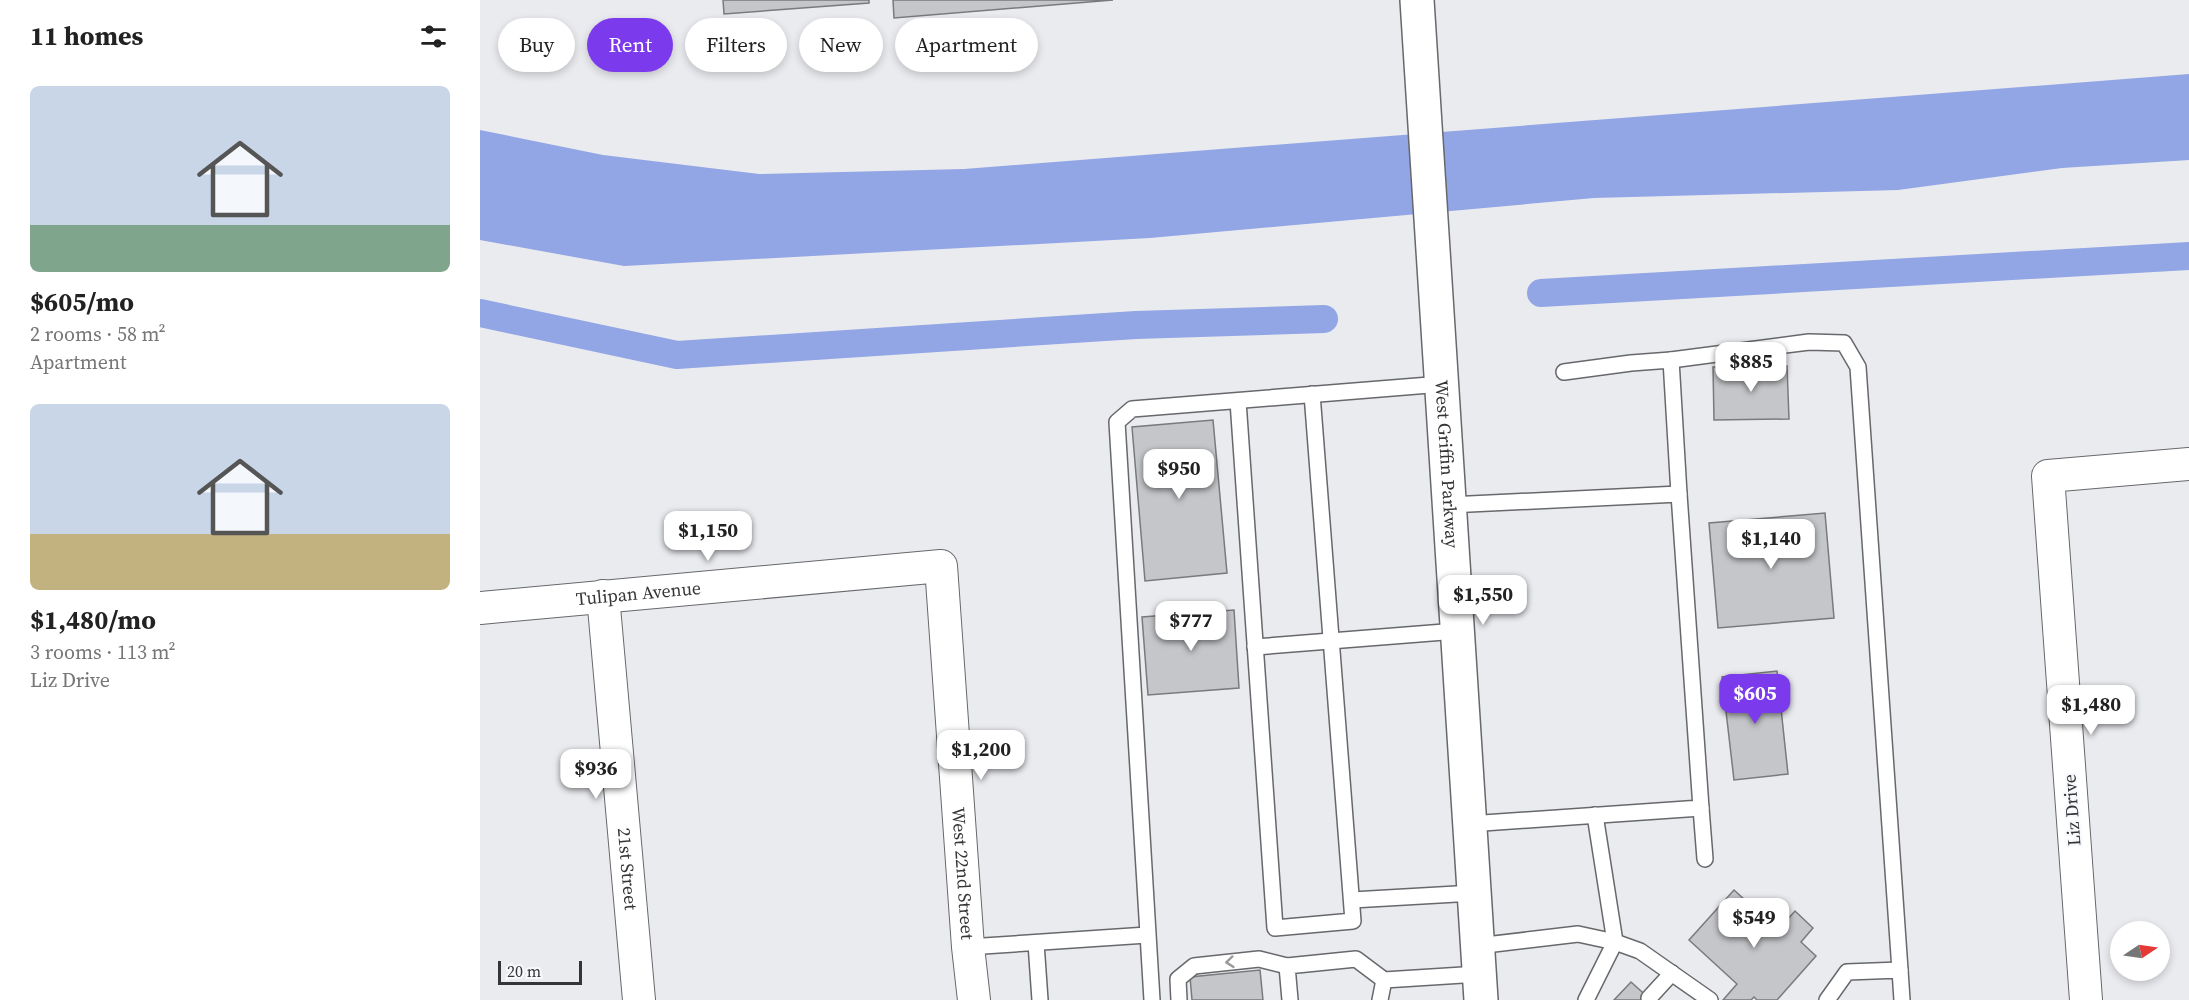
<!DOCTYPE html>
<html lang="en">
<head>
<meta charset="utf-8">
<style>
	:root { --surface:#fff; --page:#f6f6f6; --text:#222; --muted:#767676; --accent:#7c3aed }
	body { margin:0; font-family:"Source Serif 4",serif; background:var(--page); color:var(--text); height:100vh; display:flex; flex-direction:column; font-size:22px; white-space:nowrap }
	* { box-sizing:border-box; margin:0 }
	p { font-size:20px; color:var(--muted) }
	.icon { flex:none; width:33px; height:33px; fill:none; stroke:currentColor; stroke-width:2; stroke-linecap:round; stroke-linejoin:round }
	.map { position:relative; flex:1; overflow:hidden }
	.sheet { display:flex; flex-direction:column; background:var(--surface); width:480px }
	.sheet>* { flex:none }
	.banner { position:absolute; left:18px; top:18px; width:570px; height:54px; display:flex; gap:12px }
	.needle { width:39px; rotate:77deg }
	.fabs { position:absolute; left:1630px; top:921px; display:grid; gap:12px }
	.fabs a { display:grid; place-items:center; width:60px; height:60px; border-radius:50%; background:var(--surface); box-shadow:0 3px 9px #0003; font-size:30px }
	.scale { position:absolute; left:18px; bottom:15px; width:84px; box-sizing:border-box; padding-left:6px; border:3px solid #343536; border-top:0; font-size:16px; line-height:21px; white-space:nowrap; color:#343536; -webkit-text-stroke:4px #f7f9fc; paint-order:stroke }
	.price { position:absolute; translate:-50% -51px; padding:0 14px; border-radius:12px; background:#fff; color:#222; font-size:20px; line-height:39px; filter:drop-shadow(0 2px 3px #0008) }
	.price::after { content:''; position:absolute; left:50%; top:36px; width:18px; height:14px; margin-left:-9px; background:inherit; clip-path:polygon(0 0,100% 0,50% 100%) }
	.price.on { background:var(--accent); color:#fff }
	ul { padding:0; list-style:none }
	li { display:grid; align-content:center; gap:12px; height:318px; padding:0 30px }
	li span { display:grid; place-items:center; height:186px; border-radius:9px; color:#555 }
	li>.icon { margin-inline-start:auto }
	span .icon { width:108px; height:108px; fill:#fffc; stroke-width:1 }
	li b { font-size:26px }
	h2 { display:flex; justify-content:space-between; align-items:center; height:72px; padding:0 30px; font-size:26px }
	.chip { padding:0 21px; border-radius:27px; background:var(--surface); box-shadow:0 3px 9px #0003; font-size:21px; line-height:54px }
	.chip.on { background:var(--accent); color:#fff }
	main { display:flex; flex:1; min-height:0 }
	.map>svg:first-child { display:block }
</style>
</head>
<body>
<main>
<section class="sheet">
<h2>11 homes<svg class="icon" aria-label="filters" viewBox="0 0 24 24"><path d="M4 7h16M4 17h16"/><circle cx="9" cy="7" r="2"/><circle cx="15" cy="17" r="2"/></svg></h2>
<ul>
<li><span style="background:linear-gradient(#c9d6e8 75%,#7fa58c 0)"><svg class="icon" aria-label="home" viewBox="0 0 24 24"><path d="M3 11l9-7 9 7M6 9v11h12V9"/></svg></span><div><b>$605/mo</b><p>2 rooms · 58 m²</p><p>Apartment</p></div></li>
<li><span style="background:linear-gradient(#c9d6e8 70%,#c2b280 0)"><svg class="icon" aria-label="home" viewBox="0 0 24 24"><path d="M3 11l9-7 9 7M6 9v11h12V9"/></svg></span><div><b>$1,480/mo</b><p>3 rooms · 113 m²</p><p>Liz Drive</p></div></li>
</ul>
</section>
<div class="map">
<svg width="1709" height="1000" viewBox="0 0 1709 1000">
	<rect width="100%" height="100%" fill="#eaebef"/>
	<polygon fill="#92a5e4" points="1709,74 1709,160 1582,168 1418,190 1114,198 670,238 144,266 0,240 0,130 123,155 279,174 484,169"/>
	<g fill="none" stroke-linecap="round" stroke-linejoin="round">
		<g stroke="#92a5e4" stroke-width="28">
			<polyline points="1061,293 1709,256"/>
			<polyline points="0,313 197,355 656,325 844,319"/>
		</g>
	</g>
	<g fill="#c4c6c9" stroke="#797a7d" stroke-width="1.5">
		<polygon points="243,0 389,0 389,3 244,14"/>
		<polygon points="413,0 633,0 414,18"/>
		<polygon points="1307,366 1309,419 1234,420 1233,367"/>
		<polygon points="733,420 747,573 665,581 652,427"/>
		<polygon points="1345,513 1354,618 1238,628 1229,523"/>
		<polygon points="754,610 759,688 668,695 662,617"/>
		<polygon points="1297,671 1308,774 1254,780 1242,677"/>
		<polygon points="1254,890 1298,930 1315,911 1333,928 1321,942 1336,956 1297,1000 1277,1000 1274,997 1271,1000 1243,1000 1257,984 1209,940"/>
		<polygon points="780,970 783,1000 712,1000 710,977"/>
		<polygon points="1151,982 1171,1000 1134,1000"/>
	</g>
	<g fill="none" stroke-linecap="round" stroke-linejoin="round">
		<defs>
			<g id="lane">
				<polyline points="1191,360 1329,342 1364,343 1378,367 1420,970"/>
				<polyline points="1084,372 1151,363 1191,360 1199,494"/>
				<polyline points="758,401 795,928 873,921 832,394"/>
				<polyline points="969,505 1199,494 1221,808 989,824"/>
				<polyline points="775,647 977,631"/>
				<polyline points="1221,808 1225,859"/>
				<polyline points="872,900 994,893"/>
				<polyline points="556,943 560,1000"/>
				<polyline points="997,946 1098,934 1135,942 1115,815"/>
				<polyline points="488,947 667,935"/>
				<polyline points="1169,998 1192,973"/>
				<polyline points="672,1000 637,422 652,409 962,384"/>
				<polyline points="699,1000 698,979 714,966 779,959 807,966"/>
				<polyline points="810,1000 807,966 876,959 904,980 999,974"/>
				<polyline points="900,1000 904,980"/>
				<polyline points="1106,1000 1135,942 1160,951 1230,1000"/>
				<polyline points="1347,1000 1367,972 1420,970 1422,1000"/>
			</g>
			<g id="street">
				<path id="s1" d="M123,596L159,1000"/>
				<path id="s2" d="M0,608L461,566L488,947L494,1000"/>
				<polyline points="1606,1000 1568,476 1709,464"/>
			</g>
			<g id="secondary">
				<path id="s3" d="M937,0L1001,1000"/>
			</g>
		</defs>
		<use href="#lane" stroke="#67686b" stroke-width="18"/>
		<use href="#street" stroke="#67686b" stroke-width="34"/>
		<use href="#secondary" stroke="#67686b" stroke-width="36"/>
		<use href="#lane" stroke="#fff" stroke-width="15"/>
		<use href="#street" stroke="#fff" stroke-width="32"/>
		<use href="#secondary" stroke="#fff" stroke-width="33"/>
	</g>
	<defs><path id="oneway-chevron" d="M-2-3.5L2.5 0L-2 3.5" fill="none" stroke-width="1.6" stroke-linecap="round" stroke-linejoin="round" transform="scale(1.5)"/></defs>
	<use stroke="#9a9a9a" href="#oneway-chevron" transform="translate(750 962) rotate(174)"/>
	<g text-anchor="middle" stroke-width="4.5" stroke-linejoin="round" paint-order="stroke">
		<g font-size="18" fill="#343536" stroke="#f7f9fc">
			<text dy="6" stroke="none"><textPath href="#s3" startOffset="465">West Griffin Parkway</textPath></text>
			<text dy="6" stroke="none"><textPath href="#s2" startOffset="159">Tulipan Avenue</textPath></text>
			<text transform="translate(1592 810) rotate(-94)" y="6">Liz Drive</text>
			<text dy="6" stroke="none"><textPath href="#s1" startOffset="274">21st Street</textPath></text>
			<text dy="6" stroke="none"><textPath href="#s2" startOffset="771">West 22nd Street</textPath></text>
		</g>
	</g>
</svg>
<div class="fabs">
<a><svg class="needle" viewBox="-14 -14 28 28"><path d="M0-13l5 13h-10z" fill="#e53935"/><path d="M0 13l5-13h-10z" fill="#767676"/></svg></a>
</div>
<div class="scale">20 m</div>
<b class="price" style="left:1271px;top:393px">$885</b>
<b class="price" style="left:699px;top:500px">$950</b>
<b class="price" style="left:228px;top:562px">$1,150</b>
<b class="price" style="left:1291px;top:570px">$1,140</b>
<b class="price" style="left:1003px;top:626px">$1,550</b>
<b class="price" style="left:711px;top:652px">$777</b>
<b class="price on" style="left:1275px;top:725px">$605</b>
<b class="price" style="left:1611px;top:736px">$1,480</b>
<b class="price" style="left:501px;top:781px">$1,200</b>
<b class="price" style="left:116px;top:800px">$936</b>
<b class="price" style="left:1274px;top:949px">$549</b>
<div class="banner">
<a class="chip">Buy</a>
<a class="chip on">Rent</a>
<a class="chip">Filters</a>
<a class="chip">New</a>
<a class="chip">Apartment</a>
</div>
</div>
</main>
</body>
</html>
